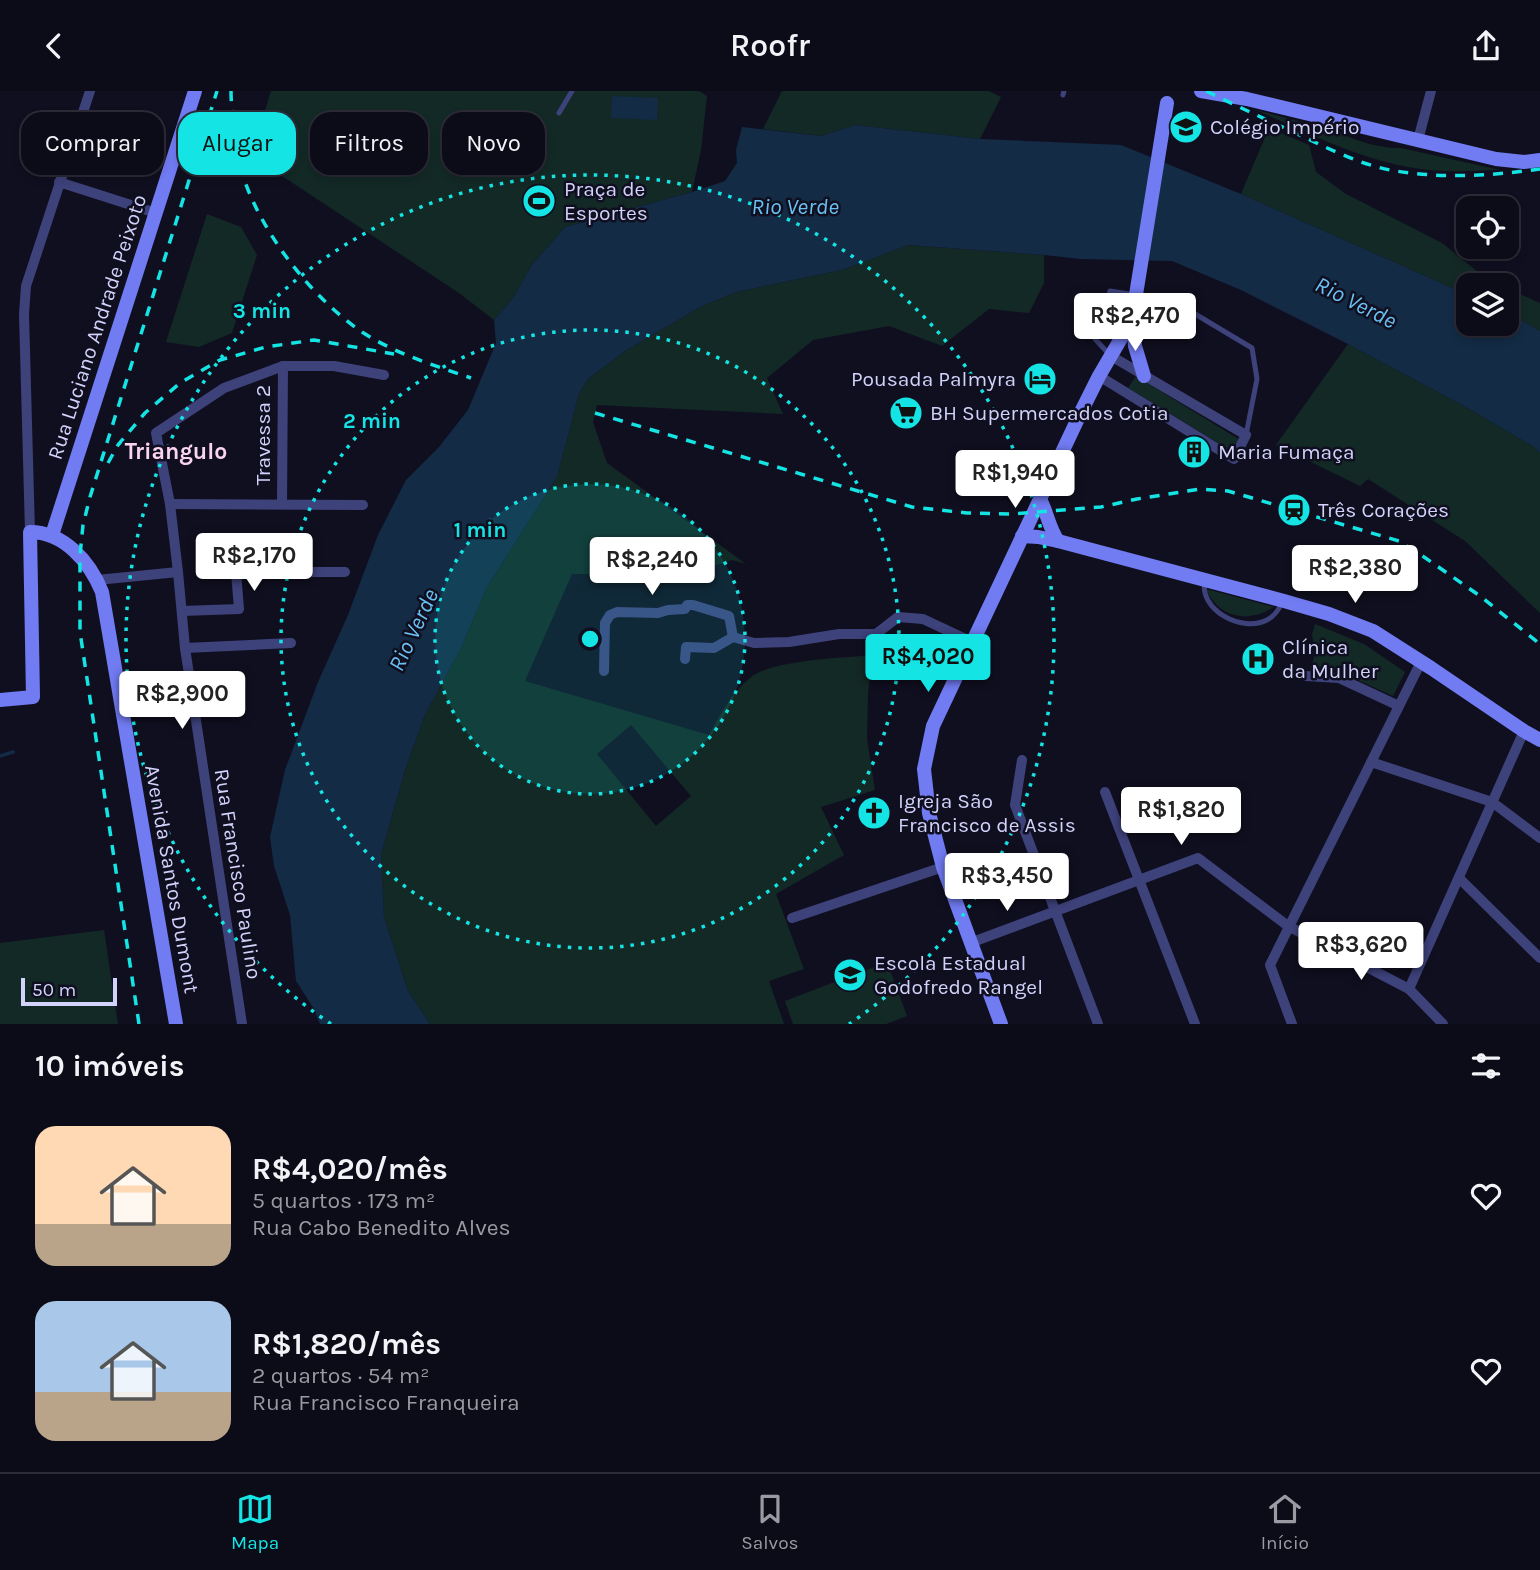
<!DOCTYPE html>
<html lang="pt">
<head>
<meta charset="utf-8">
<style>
	:root { --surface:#0c0b18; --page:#151421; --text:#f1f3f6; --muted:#9a9ba2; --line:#2c2b37; --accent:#14e4e4 }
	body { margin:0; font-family:Karla,sans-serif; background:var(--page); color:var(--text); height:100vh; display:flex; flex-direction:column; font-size:26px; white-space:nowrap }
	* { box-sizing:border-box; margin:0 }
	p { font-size:23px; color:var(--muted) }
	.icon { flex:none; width:38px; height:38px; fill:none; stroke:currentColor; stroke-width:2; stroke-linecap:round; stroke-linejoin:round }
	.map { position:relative; height:933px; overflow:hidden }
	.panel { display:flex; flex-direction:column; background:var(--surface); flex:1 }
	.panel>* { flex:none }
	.top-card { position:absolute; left:21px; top:21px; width:700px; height:63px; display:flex; gap:14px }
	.buttons { position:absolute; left:1456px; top:105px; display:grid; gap:14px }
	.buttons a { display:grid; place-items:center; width:63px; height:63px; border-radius:14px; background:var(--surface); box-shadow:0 4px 10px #0003,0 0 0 2px var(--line); font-size:35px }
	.scale { position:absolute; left:21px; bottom:18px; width:96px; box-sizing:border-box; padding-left:7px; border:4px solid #d2d2fb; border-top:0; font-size:19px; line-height:24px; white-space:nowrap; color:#d2d2fb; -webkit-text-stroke:5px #100f20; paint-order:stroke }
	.price { position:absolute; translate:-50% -60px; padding:0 16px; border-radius:7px; background:#fff; color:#222; font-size:23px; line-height:46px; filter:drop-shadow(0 2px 4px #0008) }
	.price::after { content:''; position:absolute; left:50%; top:42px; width:21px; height:16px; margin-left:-10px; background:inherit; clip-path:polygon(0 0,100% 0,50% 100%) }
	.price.on { background:var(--accent); color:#111 }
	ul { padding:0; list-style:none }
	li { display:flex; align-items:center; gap:21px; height:175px; padding:0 35px }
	li span { display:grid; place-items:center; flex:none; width:196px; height:140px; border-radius:21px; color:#555 }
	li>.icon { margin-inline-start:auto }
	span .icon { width:84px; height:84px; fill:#fffc; stroke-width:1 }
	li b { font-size:30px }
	h2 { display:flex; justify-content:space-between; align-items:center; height:84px; padding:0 35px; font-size:30px }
	.chip { padding:0 24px; border-radius:21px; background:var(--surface); box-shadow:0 4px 10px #0003,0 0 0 2px var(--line); font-size:24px; line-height:63px }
	.chip.on { background:var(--accent); color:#111 }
	header { display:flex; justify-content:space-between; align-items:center; height:91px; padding:0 35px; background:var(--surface); font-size:32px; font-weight:600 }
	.dock { display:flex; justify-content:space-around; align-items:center; height:98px; border-top:2px solid var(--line); background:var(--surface); font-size:19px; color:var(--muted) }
	.dock a { display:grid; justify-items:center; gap:4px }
	.dock .on { color:var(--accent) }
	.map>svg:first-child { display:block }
</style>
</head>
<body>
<header><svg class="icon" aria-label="back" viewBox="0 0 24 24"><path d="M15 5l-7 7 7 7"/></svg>Roofr<svg class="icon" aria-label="share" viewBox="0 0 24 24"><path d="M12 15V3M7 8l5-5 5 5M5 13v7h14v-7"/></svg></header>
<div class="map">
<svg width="1540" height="933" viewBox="0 0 1540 933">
	<rect width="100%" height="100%" fill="#100f20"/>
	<g fill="#132926" fill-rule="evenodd">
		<polygon points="271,0 699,0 707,5 701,59 692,101 565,136 531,175 513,207 494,229 459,202 264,73 256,49"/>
		<polygon points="782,0 989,0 1001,6 980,48 855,34 821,45 763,38"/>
		<path d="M1256,19L1336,40C1353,49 1381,58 1401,57L1500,79C1469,80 1438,82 1408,76C1354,66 1306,41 1256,19Z"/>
		<polygon points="1269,37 1309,54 1316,81 1346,103 1442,152 1483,185 1502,194 1468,194 1468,204 1241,103"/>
		<polygon points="207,123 241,136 257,164 232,242 199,256 166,251"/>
		<path d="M907,154L1044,164V192L1029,222L989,218L942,255L889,235L813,249L767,287L783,323L597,314L593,331L607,372L746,473L732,469L687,484L572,483L525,590L709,644C720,624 731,602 750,587C770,569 843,567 872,564L868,603L867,648L875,699L821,716L844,764L776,803L804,878L769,890L784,933H430L408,900L384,826L381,764L405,679L425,624L461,557L487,496L557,386L579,303L588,288L625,260L700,216L736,201L842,179ZM631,634L691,705L656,735L597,663Z"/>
		<polygon points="1507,197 1540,212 1540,240 1507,221"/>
		<polygon points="1348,253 1464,315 1534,356 1540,362 1540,522 1465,450 1368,388 1360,395 1276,354"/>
		<polygon points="1136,285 1240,349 1233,361 1128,297"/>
		<path d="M1206,498L1274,516C1249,532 1219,528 1206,498Z"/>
		<polygon points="1315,533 1364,553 1405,581 1393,605 1340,581 1310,577 1315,564 1312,543"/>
		<polygon points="104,839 118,933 0,933 0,852"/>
		<polygon points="887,871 907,925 886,933 793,933 785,910"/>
	</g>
	<g fill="#132b45">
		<polygon points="612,5 658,7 657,29 611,27"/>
		<polygon points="855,34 980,48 1121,54 1241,103 1468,204 1468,233 1507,233 1507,221 1540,240 1540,362 1534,356 1464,315 1348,253 1241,199 1172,170 1081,168 1044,164 908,154 842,179 736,201 700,216 625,260 588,288 579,303 557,386 487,496 461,557 425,624 405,679 381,764 384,826 408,900 430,933 320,933 314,918 296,890 290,824 274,775 270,746 285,679 318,591 348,524 378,444 406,389 439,356 468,319 496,252 494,229 513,207 531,175 565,136 692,101 725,90 737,72 736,59 742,36 821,45"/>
	</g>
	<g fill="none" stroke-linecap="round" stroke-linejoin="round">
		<polyline stroke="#132b45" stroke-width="3.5" points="0,665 13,661"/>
		<g stroke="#3e427b" stroke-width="5">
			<polyline points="1063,4 1064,0"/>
			<polyline points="559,22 572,0"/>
			<polyline points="1109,263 1095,248 1110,200 1160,208 1180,214 1252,257 1257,288 1246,344"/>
			<path d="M1205,489C1198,519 1242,542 1267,529C1273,526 1279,518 1282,512"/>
		</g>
		<g stroke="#3e427b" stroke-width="10">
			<polyline points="1418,49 1431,0"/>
			<polyline points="59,91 156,122"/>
			<polyline points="1099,285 1234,368 1246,344 1111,265"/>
			<polyline points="170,413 363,414"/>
			<polyline points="282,413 283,275"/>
			<polyline points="30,441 24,223 26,195 90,0"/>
			<polyline points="97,489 178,481"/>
			<polyline points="182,520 239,518 236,481 345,481"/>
			<polyline points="185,557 291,552"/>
			<polyline points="685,568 686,556 714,557 733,546 754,552 789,551 839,543 876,543 898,526 923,528 972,551"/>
			<polyline points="604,580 605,532 610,524 617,521 658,522 668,519 685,518 687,514 693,514 729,525 733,546"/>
			<polyline points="1306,585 1339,587 1399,615"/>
			<polyline points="1022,669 1015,714 1098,933"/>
			<polyline points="1371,671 1492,711 1540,747"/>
			<polyline points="1105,701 1195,933"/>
			<polyline points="1459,787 1540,867"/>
			<polyline points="792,827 943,776"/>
			<polyline points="970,852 1198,767 1288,835 1409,898 1443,933"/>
			<polyline points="1409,898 1524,640"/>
			<polyline points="242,933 185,557 178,481 170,413 156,342 224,297 283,275 334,275 384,284"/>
			<polyline points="1292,933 1270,874 1421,571"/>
		</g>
		<g stroke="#717bf2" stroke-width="14">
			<polyline points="1201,0 1247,8 1496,68 1524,71 1540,69"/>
			<polyline points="1133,228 1135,255 1144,285"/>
			<path d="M1040,408C1047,421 1049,437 1058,450"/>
			<polyline points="52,444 195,0"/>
			<polyline points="1022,445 1038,446 1058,450 1284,510 1329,523 1373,540 1431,577 1524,640 1540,649"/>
			<path d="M0,609L33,606L30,441C64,441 90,471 102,501L176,933"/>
			<polyline points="1001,933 943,776 929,722 924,678 933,635 1082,319 1099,285 1133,227"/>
		</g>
		<g stroke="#14e4e4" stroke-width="3.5" stroke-dasharray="10 9" stroke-linecap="butt">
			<path d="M231,0C231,20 235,39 238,59C240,67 241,77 243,85C262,143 312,207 362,241C396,263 433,274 471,287"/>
			<path d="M1206,0C1239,16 1271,31 1304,46C1331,59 1360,73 1390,79C1440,88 1490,85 1540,78"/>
			<polyline points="595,322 912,416 967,422 1012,423 1101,416 1137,408 1200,398 1228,400 1399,450 1424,466 1480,505 1540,553"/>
			<polyline points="108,372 118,354 145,322 180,292 220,269 266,256 314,249 394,263"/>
			<polyline points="139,933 80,541 80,464 83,434 90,406 217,0"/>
		</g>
		<polyline stroke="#717bf2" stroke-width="14" points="1134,216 1167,12"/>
	</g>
	<circle cx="590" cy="548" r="155" fill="#14e4e4" fill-opacity=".12"/>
	<g fill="none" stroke="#14e4e4" stroke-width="3.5" stroke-dasharray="3.5 7">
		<circle cx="590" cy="548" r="155"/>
		<circle cx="590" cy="548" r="309"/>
		<path d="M331 933A464 464 0 1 1 849 933"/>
	</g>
	<defs>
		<symbol id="school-disc" viewBox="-11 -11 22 22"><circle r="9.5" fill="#14e4e4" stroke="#100f20"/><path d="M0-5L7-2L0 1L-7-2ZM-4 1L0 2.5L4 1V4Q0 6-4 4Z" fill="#111"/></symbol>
		<symbol id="stadium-disc" viewBox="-11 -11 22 22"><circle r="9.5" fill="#14e4e4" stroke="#100f20"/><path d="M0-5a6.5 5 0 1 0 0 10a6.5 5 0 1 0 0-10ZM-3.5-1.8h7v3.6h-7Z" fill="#111"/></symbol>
		<symbol id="hotel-disc" viewBox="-11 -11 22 22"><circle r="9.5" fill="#14e4e4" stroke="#100f20"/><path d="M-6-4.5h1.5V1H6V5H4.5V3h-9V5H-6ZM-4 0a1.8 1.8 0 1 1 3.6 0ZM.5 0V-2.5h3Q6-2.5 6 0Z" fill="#111"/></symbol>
		<symbol id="supermarket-disc" viewBox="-11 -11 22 22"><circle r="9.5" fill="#14e4e4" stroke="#100f20"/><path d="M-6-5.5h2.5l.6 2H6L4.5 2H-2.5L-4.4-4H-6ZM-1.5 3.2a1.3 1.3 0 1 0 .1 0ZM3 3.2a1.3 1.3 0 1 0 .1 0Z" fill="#111"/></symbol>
		<symbol id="building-disc" viewBox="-11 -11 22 22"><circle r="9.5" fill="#14e4e4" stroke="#100f20"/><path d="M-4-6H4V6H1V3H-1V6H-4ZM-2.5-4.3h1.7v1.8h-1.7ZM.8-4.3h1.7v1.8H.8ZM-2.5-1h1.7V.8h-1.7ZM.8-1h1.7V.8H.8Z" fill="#111"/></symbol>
		<symbol id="station-disc" viewBox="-11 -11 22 22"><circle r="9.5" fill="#14e4e4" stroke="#100f20"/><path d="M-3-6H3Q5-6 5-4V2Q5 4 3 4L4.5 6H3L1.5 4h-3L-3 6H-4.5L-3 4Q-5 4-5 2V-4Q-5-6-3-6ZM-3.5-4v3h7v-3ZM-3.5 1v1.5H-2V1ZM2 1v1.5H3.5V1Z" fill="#111"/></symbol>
		<symbol id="hospital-disc" viewBox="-11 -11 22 22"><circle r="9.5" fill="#14e4e4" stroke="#100f20"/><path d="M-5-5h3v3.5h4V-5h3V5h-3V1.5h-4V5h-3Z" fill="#111"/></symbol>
		<symbol id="church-disc" viewBox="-11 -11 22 22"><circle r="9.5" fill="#14e4e4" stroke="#100f20"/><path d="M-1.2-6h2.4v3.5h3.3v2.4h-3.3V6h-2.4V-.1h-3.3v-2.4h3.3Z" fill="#111"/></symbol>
		<symbol id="university-disc" viewBox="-11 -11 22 22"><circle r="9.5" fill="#14e4e4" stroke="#100f20"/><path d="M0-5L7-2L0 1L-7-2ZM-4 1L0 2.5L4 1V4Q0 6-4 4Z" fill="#111"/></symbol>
	</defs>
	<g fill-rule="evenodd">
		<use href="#school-disc" x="1167" y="17" width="38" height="38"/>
		<use href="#stadium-disc" x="520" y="91" width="38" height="38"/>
		<use href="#hotel-disc" x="1021" y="269" width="38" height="38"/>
		<use href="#supermarket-disc" x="887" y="303" width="38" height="38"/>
		<use href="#building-disc" x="1175" y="342" width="38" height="38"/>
		<use href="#station-disc" x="1275" y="400" width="38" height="38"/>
		<use href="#hospital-disc" x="1239" y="549" width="38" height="38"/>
		<use href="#church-disc" x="855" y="703" width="38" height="38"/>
		<use href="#university-disc" x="831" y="865" width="38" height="38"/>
	</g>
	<g text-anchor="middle" stroke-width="5" stroke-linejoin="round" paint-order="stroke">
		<g font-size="21" fill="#d2d2fb" stroke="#100f20" text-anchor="start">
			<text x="1210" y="43">Colégio Império</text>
			<text x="564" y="105">Praça de<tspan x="564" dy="24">Esportes</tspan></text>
			<text x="1016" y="295" text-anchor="end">Pousada Palmyra</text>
			<text x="930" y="329">BH Supermercados Cotia</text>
			<text x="1218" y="368">Maria Fumaça</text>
			<text x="1318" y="426">Três Corações</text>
			<text x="1282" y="563">Clínica<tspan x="1282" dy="24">da Mulher</tspan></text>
			<text x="898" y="717">Igreja São<tspan x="898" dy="24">Francisco de Assis</tspan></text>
			<text x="874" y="879">Escola Estadual<tspan x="874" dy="24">Godofredo Rangel</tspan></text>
		</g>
		<g font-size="21" fill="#d2d2fb" stroke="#100f20">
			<text transform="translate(97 236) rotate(-72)" y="7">Rua Luciano Andrade Peixoto</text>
			<text transform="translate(263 344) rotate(-90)" y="7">Travessa 2</text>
			<text transform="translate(238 783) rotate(81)" y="7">Rua Francisco Paulino</text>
			<text transform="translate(172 788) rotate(80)" y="7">Avenida Santos Dumont</text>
		</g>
		<g font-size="23" font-style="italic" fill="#69c0f2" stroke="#100f20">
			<text x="795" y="123">Rio Verde</text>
			<text transform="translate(1356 211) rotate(27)" y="8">Rio Verde</text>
			<text transform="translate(413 539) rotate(-65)" y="8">Rio Verde</text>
		</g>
		<g font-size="23" font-weight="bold" fill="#fbd4f1" stroke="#100f20">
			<text x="176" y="368">Triangulo</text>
		</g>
	</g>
	<circle cx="590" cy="548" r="10" fill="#14e4e4" stroke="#100f20" stroke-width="3.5"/>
	<g font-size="21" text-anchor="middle" font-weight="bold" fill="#14e4e4" stroke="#100f20" stroke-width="5" stroke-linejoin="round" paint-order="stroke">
		<text x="262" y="227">3 min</text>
		<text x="372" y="337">2 min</text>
		<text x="480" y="446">1 min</text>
	</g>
</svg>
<div class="buttons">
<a><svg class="icon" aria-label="locate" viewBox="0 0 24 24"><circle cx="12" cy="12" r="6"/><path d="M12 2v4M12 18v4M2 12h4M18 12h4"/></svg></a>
<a><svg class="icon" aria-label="layers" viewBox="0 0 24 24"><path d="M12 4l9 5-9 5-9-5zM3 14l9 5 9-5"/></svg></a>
</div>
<div class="scale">50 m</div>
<b class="price" style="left:1135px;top:262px">R$2,470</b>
<b class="price" style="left:1015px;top:419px">R$1,940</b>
<b class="price" style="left:254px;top:502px">R$2,170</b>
<b class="price" style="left:652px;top:506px">R$2,240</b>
<b class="price" style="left:1355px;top:514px">R$2,380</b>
<b class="price on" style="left:928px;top:603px">R$4,020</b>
<b class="price" style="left:182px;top:640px">R$2,900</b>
<b class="price" style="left:1181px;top:756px">R$1,820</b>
<b class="price" style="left:1007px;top:822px">R$3,450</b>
<b class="price" style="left:1361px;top:891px">R$3,620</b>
<div class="top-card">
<a class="chip">Comprar</a>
<a class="chip on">Alugar</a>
<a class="chip">Filtros</a>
<a class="chip">Novo</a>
</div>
</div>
<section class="panel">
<h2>10 imóveis<svg class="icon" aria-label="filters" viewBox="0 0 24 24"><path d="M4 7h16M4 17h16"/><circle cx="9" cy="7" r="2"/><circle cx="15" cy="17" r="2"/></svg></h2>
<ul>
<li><span style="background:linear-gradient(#ffd9b3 70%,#b9a48a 0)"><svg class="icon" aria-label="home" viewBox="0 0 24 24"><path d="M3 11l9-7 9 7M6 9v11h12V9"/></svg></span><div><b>R$4,020/mês</b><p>5 quartos · 173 m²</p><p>Rua Cabo Benedito Alves</p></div><svg class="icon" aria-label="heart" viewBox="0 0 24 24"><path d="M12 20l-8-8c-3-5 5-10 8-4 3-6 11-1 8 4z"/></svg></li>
<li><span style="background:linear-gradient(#a9c7e8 65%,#b9a48a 0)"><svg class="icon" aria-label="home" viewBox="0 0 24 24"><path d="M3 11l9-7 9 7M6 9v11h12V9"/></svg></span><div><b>R$1,820/mês</b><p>2 quartos · 54 m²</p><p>Rua Francisco Franqueira</p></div><svg class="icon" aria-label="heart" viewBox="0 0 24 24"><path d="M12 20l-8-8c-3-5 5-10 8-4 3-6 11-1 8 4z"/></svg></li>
</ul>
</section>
<nav class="dock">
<a class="on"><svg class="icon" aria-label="map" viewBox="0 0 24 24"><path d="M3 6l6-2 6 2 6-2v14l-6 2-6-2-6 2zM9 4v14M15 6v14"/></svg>Mapa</a>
<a><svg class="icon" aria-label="saved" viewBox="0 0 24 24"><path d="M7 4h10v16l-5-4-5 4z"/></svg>Salvos</a>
<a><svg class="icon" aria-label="home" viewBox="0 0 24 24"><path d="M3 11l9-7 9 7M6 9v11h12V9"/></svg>Início</a>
</nav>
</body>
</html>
